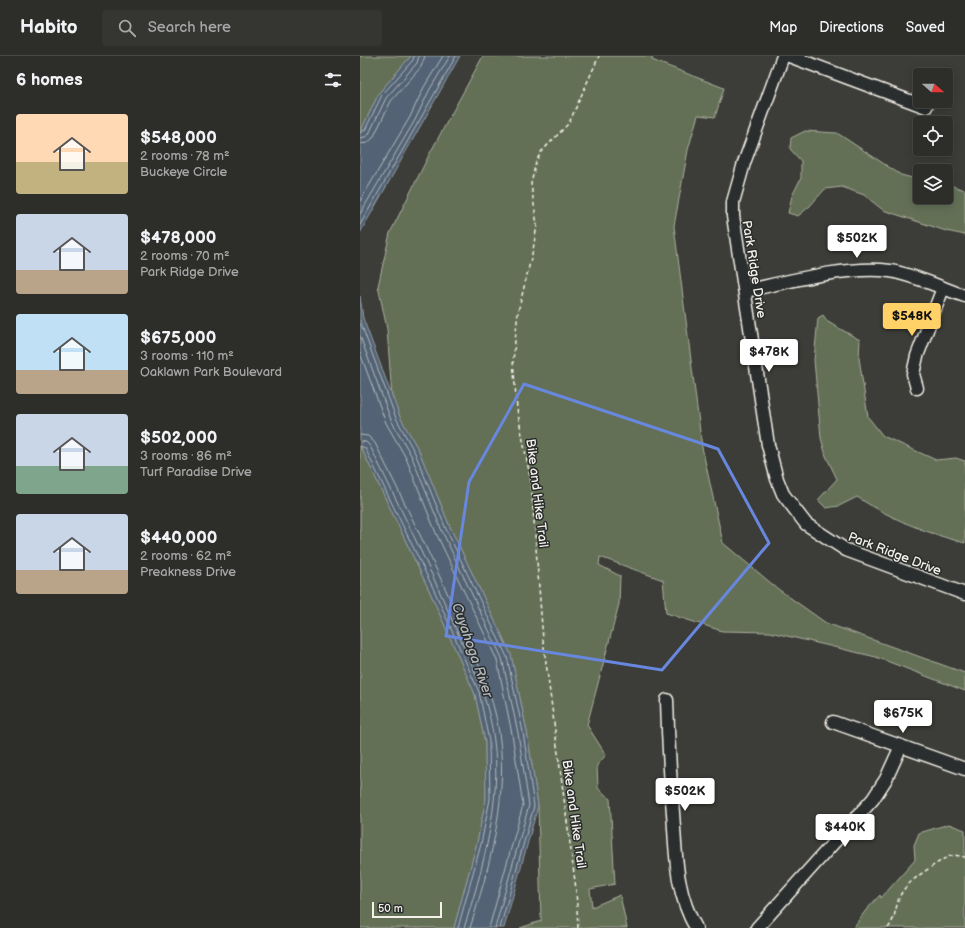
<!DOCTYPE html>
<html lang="en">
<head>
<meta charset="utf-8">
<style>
	:root { --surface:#2d2d2a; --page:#353532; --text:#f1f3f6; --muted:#a7a8a8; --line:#484947; --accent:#ffd166 }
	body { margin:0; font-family:"Balsamiq Sans",sans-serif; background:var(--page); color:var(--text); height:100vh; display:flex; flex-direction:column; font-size:15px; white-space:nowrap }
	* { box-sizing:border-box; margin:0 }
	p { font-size:13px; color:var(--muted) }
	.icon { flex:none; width:22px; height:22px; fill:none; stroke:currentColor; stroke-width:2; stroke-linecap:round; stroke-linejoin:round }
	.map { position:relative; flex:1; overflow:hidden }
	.drawer { display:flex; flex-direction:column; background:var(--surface); width:360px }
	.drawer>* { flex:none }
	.needle { width:26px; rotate:110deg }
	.tools { position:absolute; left:553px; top:12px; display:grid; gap:8px }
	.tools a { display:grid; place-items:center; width:40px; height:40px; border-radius:4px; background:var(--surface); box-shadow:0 2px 10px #0003,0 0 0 1px var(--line); font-size:20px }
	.scale { position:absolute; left:12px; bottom:10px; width:70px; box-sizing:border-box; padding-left:4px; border:2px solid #f4f1e8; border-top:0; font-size:11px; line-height:14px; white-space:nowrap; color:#f4f1e8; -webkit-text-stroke:3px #2a2d2e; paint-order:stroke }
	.price { position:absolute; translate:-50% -34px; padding:0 9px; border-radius:4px; background:#fff; color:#222; font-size:13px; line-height:26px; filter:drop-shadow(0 1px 2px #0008) }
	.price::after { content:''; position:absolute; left:50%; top:24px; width:12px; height:9px; margin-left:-6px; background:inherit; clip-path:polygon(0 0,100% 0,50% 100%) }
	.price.active { background:var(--accent); color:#111 }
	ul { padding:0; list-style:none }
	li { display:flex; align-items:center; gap:12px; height:100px; padding:0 16px }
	li span { display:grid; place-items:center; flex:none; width:112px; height:80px; border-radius:4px; color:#555 }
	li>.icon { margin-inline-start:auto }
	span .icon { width:48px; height:48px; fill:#fffc; stroke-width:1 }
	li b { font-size:17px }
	h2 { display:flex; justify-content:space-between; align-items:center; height:48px; padding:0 16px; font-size:17px }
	header { display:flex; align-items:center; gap:24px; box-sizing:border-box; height:56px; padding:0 20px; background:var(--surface); border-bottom:1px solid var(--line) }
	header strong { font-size:19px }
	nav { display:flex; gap:22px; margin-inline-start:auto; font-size:14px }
	.search { width:280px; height:36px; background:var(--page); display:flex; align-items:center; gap:10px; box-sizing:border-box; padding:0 14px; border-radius:4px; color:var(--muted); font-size:15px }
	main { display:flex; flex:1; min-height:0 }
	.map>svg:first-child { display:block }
</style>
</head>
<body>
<header>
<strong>Habito</strong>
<div class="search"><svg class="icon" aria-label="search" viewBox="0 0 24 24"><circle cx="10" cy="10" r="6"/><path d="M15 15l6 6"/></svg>Search here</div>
<nav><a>Map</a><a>Directions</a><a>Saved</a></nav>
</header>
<main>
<section class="drawer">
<h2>6 homes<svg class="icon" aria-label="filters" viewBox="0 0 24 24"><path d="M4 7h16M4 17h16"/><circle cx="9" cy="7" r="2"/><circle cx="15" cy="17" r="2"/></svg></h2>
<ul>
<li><span style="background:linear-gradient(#ffd9b3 60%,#c2b280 0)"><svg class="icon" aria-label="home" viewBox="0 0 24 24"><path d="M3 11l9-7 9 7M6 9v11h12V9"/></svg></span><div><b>$548,000</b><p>2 rooms · 78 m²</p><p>Buckeye Circle</p></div></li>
<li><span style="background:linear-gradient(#c9d6e8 70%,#b9a48a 0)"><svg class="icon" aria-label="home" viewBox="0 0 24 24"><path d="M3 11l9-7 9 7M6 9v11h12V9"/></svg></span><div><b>$478,000</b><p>2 rooms · 70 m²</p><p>Park Ridge Drive</p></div></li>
<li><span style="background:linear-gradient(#bfe0f5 70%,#b9a48a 0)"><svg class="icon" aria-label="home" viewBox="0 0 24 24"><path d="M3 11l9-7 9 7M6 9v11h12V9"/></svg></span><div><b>$675,000</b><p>3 rooms · 110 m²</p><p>Oaklawn Park Boulevard</p></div></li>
<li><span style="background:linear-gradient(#c9d6e8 65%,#7fa58c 0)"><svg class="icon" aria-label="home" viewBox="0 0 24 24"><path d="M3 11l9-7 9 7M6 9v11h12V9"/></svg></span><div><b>$502,000</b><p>3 rooms · 86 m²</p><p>Turf Paradise Drive</p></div></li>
<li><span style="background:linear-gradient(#c9d6e8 70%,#b9a48a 0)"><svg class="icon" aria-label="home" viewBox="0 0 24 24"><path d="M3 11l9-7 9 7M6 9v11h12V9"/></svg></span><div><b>$440,000</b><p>2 rooms · 62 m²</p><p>Preakness Drive</p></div></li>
</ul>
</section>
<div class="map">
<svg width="605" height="872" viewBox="0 0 605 872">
	<rect width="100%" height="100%" fill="#3c3c38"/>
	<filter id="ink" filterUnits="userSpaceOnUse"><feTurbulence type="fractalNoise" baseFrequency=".025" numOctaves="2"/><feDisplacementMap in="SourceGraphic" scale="8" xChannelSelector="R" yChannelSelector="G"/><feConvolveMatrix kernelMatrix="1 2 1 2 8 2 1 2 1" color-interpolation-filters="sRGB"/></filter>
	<g filter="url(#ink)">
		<g fill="#646f56" stroke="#acb09f">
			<polygon points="0,0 51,0 19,37 0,77"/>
			<polygon points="123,0 293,0 292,4 364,32 355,61 338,59 328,94 314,170 342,391 363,487 418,533 466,567 605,617 605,635 516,601 410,576 362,575 306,557 303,524 240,501 239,509 260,520 259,548 227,669 246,699 237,709 238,732 250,743 255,828 230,833 232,851 260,839 267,872 160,872 181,865 178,750 167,676 151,599 90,471 59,395 40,361 32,341 27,273 18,230 30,177 70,97"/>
			<polygon points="445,75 477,77 541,119 560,124 560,141 586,141 586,128 605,134 605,179 586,175 523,154 504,139 482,131 465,133 449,151 438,160 428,157 432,140 441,122 441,105 430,93 431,82"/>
			<path d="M463,259L468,266L500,284L499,302L508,361L523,380L576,404L596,402L605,405V487C566,477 531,463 497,441L479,450L466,452L458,444L477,423L466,400L461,382L454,304L458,262Z"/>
			<polygon points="0,389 70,536 115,638 125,686 126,743 117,787 94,872 0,872"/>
			<polygon points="589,768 605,774 605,872 493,872 506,854 520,839 521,842 555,804 554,789 559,777"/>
		</g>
		<g fill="#526475" stroke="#939ca3">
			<polygon points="51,0 100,0 0,177 0,77 19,37"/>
			<polygon points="0,240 3,262 40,361 59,395 90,471 151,599 167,676 178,750 144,872 94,872 117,787 126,743 125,686 115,638 70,536 0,389"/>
		</g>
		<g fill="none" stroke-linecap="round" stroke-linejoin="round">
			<g stroke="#b3b9ba" stroke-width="1">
				<polyline points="0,77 5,74 22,39 53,4 54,0"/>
				<polyline points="0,82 5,81 9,78 26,42 57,7 59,0"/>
				<polyline points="0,88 7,87 13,82 31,45 61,11 65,0"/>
				<polyline points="0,145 50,61 64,31 83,0"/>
				<polyline points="0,158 55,64 70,33 90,0"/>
				<polyline points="0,169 96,0"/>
				<polyline points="0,265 36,362 55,397 86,473 147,601 163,676 174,750 140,872"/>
				<polyline points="0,280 31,364 51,399 82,475 142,602 158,677 169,749 135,872"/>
				<polyline points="0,297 26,367 46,402 76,477 137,604 152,678 163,749 129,872"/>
				<path d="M0,379L8,380L15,387C45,448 75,508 102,570C118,607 136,644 140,685C147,748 129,813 110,872"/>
				<path d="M0,385L6,386L10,390C39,450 69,509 95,571C112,608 129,644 134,685C142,744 122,816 104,872"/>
				<polyline points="0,390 5,392 74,534 119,636 129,685 130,743 121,788 98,872"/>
			</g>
			<defs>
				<g id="minor">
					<polyline points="423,0 384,107 373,146 373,160 408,389 417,423 423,438 446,468 486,494 605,538"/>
					<polyline points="429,0 566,51"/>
					<path d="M385,235C426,226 489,209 530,215C555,219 581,232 605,240"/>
					<polyline points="557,332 553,318 557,300 583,232"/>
					<path d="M307,644C308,682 310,719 313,757C316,797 315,836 336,872"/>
					<polyline points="473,666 605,713"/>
					<polyline points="397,872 513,743 526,723 541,690"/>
				</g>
			</defs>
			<use href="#minor" stroke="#f4f1e8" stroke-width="15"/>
			<g stroke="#f4f1e8" stroke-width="1.5" stroke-dasharray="4 3" stroke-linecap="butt">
				<polyline points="218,872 216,833 183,584 171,426 157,353 153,305 158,256 173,194 177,169 171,128 176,106 181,96 209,67 239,0"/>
				<path d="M528,872C536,862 535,851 540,840C546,825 573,810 587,801L594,799L605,801"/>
			</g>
			<use href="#minor" stroke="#2a2d2e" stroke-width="12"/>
		</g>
	</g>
	<path fill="none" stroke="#6887de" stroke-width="3" stroke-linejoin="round" d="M164,328L358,393L409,487L302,614L86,580L109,426Z"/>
	<g text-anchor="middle" stroke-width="3" stroke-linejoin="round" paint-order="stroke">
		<g font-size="13" fill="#f4f1e8" stroke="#2a2d2e">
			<text transform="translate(395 213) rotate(81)" y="5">Park Ridge Drive</text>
			<text transform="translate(178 437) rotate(83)" y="5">Bike and Hike Trail</text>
			<text transform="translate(535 497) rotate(21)" y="5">Park Ridge Drive</text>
			<text transform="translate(215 758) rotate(82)" y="5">Bike and Hike Trail</text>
		</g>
		<g font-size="14" font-style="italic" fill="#b3b9ba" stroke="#2a2d2e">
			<text transform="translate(113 594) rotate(71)" y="5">Cuyahoga River</text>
		</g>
	</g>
</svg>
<div class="tools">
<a><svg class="needle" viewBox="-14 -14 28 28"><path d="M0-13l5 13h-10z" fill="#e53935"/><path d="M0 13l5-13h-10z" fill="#a7a8a8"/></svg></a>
<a><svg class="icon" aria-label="locate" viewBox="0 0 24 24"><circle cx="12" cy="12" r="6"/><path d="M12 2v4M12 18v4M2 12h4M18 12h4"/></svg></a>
<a><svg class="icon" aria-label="layers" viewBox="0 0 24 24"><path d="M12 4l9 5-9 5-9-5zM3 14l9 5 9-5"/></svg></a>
</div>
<div class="scale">50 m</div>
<b class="price" style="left:497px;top:203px">$502K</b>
<b class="price active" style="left:552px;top:281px">$548K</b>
<b class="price" style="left:409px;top:317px">$478K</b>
<b class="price" style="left:543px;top:678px">$675K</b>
<b class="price" style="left:325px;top:756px">$502K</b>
<b class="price" style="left:485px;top:792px">$440K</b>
</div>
</main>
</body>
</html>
